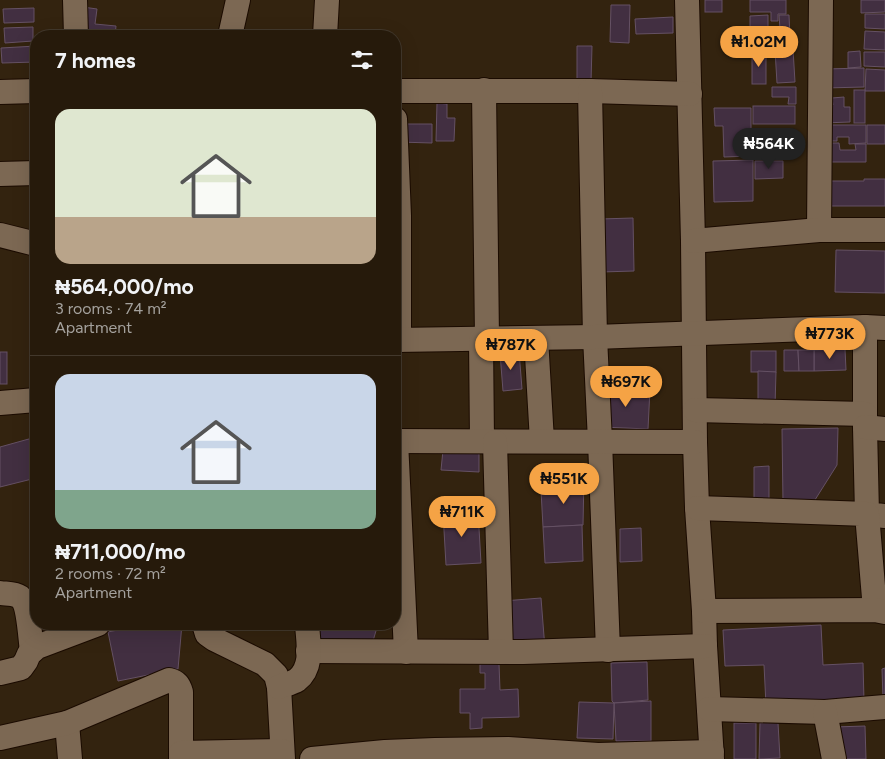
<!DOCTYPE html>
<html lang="en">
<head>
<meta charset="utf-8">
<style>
	:root { --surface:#261a0b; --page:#322719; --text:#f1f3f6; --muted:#a4a19d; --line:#42382c; --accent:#f5a345 }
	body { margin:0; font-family:Figtree,sans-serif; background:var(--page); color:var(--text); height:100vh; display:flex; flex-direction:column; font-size:19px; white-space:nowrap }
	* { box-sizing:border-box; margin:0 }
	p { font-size:16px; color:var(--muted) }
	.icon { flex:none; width:28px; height:28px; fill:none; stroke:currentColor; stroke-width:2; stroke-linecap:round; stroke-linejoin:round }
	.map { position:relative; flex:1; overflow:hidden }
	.details { position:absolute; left:30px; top:30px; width:371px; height:600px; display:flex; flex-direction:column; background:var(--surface); border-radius:20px; box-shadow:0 5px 20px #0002,0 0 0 1px var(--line) }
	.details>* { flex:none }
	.price { position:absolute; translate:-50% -42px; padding:0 11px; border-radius:18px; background:var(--accent); color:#111; font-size:16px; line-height:32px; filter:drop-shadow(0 1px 2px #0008) }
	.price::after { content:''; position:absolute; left:50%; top:30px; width:15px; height:11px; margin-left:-8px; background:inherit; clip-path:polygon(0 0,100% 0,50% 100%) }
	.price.current { background:#222; color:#fff }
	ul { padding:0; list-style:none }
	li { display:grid; align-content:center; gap:10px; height:265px; padding:0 25px }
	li+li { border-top:1px solid var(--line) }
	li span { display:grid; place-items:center; height:155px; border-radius:15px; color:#555 }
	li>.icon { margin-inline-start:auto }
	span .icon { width:90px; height:90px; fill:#fffc; stroke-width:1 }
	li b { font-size:21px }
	h2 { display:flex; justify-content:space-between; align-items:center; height:60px; padding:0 25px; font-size:21px }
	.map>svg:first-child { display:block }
</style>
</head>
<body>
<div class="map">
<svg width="885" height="759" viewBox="0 0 885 759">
	<rect width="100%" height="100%" fill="#33230f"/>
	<g fill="#422f41" stroke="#655164">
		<rect x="705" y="0" width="17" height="12"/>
		<polygon points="750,0 786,0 786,14 778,14 778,21 771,21 771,12 750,12"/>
		<polygon points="861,0 885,0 885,12 861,13"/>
		<polygon points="611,5 630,5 629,43 610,42"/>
		<polygon points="83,7 97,9 95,24 116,26 115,36 80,36"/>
		<polygon points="34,8 34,22 4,23 3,9"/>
		<polygon points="865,14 885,14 885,29 865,28"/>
		<polygon points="768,15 768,29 780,29 779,15 789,15 790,38 767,39 768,49 750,49 750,16"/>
		<polygon points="673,17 673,33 636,34 635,19"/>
		<polygon points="33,27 33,41 5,43 4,28"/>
		<polygon points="865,31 885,32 885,50 864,49"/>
		<polygon points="36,46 36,62 2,63 1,48"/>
		<polygon points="577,46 592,46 591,82 577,82"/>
		<polygon points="793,49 795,82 777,83 775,50"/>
		<rect x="752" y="51" width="14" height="33"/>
		<polygon points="860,51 861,67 848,68 848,52"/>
		<polygon points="864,52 885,52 885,67 864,66"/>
		<polygon points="864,68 864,87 825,88 825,69"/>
		<polygon points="866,69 885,70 885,91 865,91"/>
		<polygon points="772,87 796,87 796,104 788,104 789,97 772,97"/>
		<rect x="854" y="90" width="11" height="33"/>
		<polygon points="844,97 844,107 850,107 850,122 823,123 823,106 833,105 832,98"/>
		<polygon points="437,103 447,104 447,118 455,118 454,141 436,141"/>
		<rect x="753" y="106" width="42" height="18"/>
		<polygon points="714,108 751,108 751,156 724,157 723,126 715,126"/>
		<polygon points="398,124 432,124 432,143 398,142"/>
		<polygon points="827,125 866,125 866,143 849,144 849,137 837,137 837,141 827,141"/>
		<rect x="867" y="125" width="18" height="19"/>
		<polygon points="828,143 839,143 840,150 856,150 855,144 866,144 866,162 828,162"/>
		<polygon points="753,160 753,201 714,202 713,161"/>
		<polygon points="755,161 783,161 783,178 755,179"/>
		<polygon points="864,179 885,179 885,206 827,206 827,181 864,181"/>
		<polygon points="633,218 634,271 601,272 600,219"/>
		<polygon points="836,250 885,251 885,293 835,292"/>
		<polygon points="845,349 846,370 814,371 814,350"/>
		<polygon points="784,350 798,350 799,371 784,371"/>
		<polygon points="798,350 814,350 814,371 799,371"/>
		<polygon points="519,351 522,389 503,391 500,353"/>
		<rect x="751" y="351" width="25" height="21"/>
		<rect x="0" y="352" width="7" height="32"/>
		<polygon points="758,371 776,372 775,406 758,406"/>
		<polygon points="604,387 650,389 648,429 602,427"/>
		<polygon points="838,428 837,465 813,503 783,503 782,429"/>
		<polygon points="36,437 36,450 32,449 31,463 36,463 36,478 0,487 0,447"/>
		<polygon points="443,450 479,452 479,472 441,470"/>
		<polygon points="769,466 769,501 754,502 754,467"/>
		<polygon points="571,477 584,477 583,525 543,527 541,490 571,490"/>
		<polygon points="478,511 481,563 446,565 443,513"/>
		<polygon points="582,525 583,561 545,563 543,527"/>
		<polygon points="641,528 642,561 620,562 620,529"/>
		<polygon points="541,598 545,649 506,642 503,601"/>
		<polygon points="147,624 182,624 178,669 118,681 108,632"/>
		<polygon points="313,624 378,624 373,641 313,642"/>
		<polygon points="821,625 823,665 863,663 864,701 766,705 764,665 725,666 723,630"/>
		<polygon points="647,662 648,700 614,703 612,701 611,663"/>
		<polygon points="480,664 499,664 500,690 518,689 519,717 482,718 482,728 470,729 470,713 460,713 460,689 485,689 485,673 480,673"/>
		<polygon points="885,668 885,699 883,699 882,669"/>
		<polygon points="651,701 651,741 616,741 614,703"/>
		<polygon points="579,702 614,703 613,739 577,738"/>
		<rect x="734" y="723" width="22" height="36"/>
		<polygon points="760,723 778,723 780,758 759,759"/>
		<polygon points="865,726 866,759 835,759 834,727"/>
	</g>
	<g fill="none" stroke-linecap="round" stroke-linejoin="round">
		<defs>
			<g id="minor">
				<polyline points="75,0 76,36"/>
				<polyline points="687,0 693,241 695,442 697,508 704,611 705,646 712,759"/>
				<polyline points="230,36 238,0"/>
				<polyline points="325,36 327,0"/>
				<polyline points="484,90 487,339"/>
				<polyline points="395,91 590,91 690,94"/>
				<polyline points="590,91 595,337 600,441 608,650"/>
				<polyline points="0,92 36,91"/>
				<polyline points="395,119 399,216 399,340"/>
				<polyline points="0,174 36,173"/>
				<polyline points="819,230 821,0"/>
				<polyline points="0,235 36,244"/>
				<polyline points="693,241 819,230 885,230"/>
				<polyline points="865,327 865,427 867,514 885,516"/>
				<polyline points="536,338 542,441"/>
				<polyline points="395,340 595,337 865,327 885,328"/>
				<polyline points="481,340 482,441"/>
				<polyline points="0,403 36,400"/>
				<polyline points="695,410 865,414"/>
				<polyline points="865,427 885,429"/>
				<polyline points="395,441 695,442"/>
				<polyline points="396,441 406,652"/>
				<polyline points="495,442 501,652"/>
				<polyline points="697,508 867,514 875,610"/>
				<path d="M0,593C6,594 14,593 20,597C29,604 30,638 32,651"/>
				<polyline points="704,611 875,610 885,612"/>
				<polyline points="204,624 207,634 214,639 265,664 276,675 279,687 283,759"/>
				<polyline points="308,651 523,652 705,646"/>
				<polyline points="0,673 21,668 26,661 29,654 37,647 98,624"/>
				<path d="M279,687C284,685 292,683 297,680C314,667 308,642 307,624"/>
				<polyline points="709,709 825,712 885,707"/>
				<polyline points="825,712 834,759"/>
				<polyline points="67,723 70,759"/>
				<path d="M0,738L67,723L169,680C177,682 179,685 181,692V759"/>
				<polyline points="181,753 282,751"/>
				<polyline points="312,759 385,752 435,750 508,749 598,755 712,752"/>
			</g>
		</defs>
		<use href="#minor" stroke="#1b0b00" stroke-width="26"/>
		<use href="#minor" stroke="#7c6853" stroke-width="24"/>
	</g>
</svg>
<b class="price" style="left:759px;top:68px">₦1.02M</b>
<b class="price current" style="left:769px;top:170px">₦564K</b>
<b class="price" style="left:830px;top:360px">₦773K</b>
<b class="price" style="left:511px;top:371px">₦787K</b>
<b class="price" style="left:626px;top:408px">₦697K</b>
<b class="price" style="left:564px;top:505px">₦551K</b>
<b class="price" style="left:462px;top:538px">₦711K</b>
<section class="details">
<h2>7 homes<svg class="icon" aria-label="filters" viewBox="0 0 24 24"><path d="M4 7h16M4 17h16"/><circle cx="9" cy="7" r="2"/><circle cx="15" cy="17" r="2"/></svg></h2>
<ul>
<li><span style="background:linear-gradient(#dfe7d0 70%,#b9a48a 0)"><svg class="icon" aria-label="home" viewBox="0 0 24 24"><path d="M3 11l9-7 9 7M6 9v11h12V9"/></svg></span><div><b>₦564,000/mo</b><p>3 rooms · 74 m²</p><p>Apartment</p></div></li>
<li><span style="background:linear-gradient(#c9d6e8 75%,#7fa58c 0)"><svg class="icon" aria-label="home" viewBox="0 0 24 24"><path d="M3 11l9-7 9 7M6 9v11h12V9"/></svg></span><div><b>₦711,000/mo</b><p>2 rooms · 72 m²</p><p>Apartment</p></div></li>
</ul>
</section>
</div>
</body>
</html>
